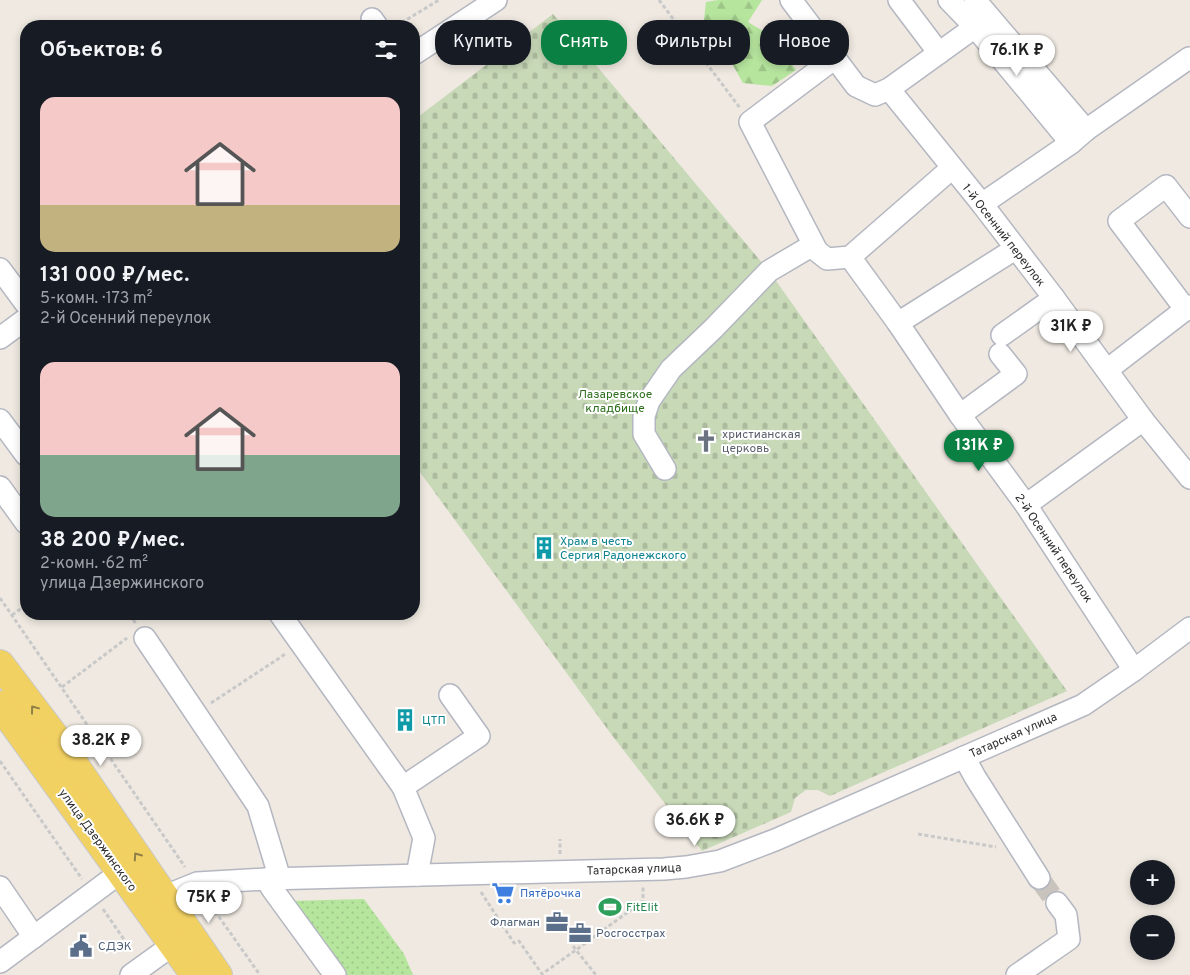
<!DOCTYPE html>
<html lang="ru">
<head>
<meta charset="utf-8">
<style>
	:root { --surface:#171b24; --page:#20242c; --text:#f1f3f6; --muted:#9ea1a6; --accent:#0b8043 }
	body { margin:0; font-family:Overpass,sans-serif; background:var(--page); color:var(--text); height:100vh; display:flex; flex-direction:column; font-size:19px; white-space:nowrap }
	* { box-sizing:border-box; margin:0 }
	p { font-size:16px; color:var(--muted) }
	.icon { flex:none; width:28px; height:28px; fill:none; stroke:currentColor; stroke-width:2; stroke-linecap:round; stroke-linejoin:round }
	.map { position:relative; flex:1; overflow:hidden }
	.sheet { position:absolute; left:20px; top:20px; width:400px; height:600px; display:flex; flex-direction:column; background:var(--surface); border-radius:20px; box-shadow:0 2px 8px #0003 }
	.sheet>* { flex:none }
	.top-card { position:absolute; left:435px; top:20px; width:475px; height:45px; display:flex; gap:10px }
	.controls { position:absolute; left:1130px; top:860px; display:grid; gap:10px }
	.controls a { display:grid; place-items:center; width:45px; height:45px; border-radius:50%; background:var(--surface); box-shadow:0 2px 8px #0003; font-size:25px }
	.price { position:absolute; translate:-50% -42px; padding:0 11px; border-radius:18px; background:#fff; color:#222; font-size:16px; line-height:32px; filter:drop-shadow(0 1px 2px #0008) }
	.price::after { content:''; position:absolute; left:50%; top:30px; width:15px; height:11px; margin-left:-8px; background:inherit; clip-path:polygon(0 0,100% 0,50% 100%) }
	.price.on { background:var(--accent); color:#fff }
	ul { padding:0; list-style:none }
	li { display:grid; align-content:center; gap:10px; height:265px; padding:0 20px }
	li span { display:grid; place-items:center; height:155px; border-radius:15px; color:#555 }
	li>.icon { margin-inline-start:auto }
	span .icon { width:90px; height:90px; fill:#fffc; stroke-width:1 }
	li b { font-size:21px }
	h2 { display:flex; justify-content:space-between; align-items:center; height:60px; padding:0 20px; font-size:21px }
	.tag { padding:0 18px; border-radius:20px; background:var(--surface); box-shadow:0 2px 8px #0003; font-size:18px; line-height:45px }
	.tag.on { background:var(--accent); color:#fff }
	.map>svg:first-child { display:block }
</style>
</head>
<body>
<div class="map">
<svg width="1190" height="975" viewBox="0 0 1190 975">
	<defs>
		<pattern id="grass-dots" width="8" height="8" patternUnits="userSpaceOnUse" patternTransform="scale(1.25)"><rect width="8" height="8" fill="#b6e59e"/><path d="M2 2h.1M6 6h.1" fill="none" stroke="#9dc588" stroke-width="1.8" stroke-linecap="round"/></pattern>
		<pattern id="forest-firs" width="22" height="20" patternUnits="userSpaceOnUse" patternTransform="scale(1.25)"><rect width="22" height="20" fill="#b6e59e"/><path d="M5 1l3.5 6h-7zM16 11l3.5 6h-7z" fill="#9dc588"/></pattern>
		<pattern id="cemetery-stones" width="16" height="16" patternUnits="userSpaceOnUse" patternTransform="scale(1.25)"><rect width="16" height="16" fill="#c8d9b8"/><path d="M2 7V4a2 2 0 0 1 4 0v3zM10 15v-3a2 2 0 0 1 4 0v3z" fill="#acbb9e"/></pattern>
	</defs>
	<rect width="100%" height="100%" fill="#efe9e1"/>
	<polygon fill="url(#grass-dots)" points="364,899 404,954 413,975 346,975 289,901"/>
	<polygon fill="url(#forest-firs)" points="718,0 762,0 748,22 774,38 796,70 772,86 743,83 731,62 710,47 703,28 706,2"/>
	<polygon fill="url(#cemetery-stones)" points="553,14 769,271 1067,691 830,796 818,790 806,790 795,798 791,812 702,851 614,738 414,464 414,120"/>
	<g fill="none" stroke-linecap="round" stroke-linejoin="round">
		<polyline stroke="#c8c4bd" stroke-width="21" stroke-dasharray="21 11" stroke-linecap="butt" points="1039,878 1057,903"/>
		<defs>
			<g id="minor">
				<polyline points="791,0 856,86 875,95 889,89 975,27 1071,143"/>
				<polyline points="899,0 939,53"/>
				<polyline points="949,0 975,27"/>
				<polyline points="975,0 1086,130"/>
				<polyline points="372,19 377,26"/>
				<polyline points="414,54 496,0"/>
				<polyline points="835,58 750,122 817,251 827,259 850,257 952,168"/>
				<polyline points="889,89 982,204 1054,298 1143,420 1190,478"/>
				<polyline points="982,204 1071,143 1086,130 1189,58 1190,60"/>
				<polyline points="850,257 898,323 960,415 1026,505 1134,670"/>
				<polyline points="0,269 26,304"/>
				<polyline points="1186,310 1119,221 1166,186 1190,217"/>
				<polyline points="898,323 1015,249"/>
				<polyline points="1002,335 1054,298"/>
				<polyline points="0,338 26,319"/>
				<polyline points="1107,370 1190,306"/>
				<polyline points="960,415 1016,374 1000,354"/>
				<polyline points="0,420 26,455"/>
				<polyline points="665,469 644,434 644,416 649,401 671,369 713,329 769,271 813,245"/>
				<polyline points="0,487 26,523"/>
				<polyline points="1026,505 1143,420"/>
				<polyline points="280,614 403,787"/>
				<polyline points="145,638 258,806 280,879"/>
				<polyline points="964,757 975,777 1039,878"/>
				<polyline points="417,875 424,838 403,787 479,736 450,695"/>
				<polyline points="266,879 273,890 335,975"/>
				<polyline points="0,887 34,937"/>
				<polyline points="152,903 165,896 197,883 266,879 664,869 686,867 720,861 775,840 1083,705 1134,670 1190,628"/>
				<polyline points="0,962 121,872"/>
				<polyline points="131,975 174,944"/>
				<polyline points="1017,975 1069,939 1066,915 1057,903"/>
			</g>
			<g id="major">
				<polyline points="0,664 59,742 218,975"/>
				<polyline points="0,705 192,971"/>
			</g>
		</defs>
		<use href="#minor" stroke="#b4b7c1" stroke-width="24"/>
		<use href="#major" stroke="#c9c9c9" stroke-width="30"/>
		<g stroke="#c9c9c9" stroke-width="3" stroke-dasharray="4 2.5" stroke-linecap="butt">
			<polyline points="659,0 740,108"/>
			<polyline points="396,26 439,0"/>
			<polyline points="0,598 185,867"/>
			<polyline points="130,614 136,624"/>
			<polyline points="12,615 26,605"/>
			<polyline points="62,687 127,638"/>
			<polyline points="211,703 287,653"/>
			<polyline points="0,761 82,879"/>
			<polyline points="918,834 996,847"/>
			<polyline points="560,854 560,839"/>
			<polyline points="481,892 514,943 519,941 542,974 576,950 596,975"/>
			<polyline points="232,901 212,907 260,975"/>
			<polyline points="103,909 132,951"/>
			<polyline points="573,946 576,950 643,901 643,887"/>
		</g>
		<use href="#minor" stroke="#fff" stroke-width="21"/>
		<use href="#major" stroke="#f2d163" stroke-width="28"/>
	</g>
	<defs><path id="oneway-chevron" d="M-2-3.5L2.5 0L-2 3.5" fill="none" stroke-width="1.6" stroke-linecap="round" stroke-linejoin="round" transform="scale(1.25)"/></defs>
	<g stroke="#908048">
		<use href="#oneway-chevron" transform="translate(34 709) rotate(-127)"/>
		<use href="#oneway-chevron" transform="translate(137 856) rotate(-125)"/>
	</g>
	<defs>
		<symbol id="church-bare" viewBox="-9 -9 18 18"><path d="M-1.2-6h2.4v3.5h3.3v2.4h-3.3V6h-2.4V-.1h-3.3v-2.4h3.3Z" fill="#6b7280" stroke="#fff" stroke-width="2.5" paint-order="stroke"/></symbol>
		<symbol id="building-bare" viewBox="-9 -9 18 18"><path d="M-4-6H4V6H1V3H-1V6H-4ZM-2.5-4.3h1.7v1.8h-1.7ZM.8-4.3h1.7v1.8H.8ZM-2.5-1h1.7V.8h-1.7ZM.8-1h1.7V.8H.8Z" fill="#0f9aa8" stroke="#fff" stroke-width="2.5" paint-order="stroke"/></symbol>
		<symbol id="supermarket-bare" viewBox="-9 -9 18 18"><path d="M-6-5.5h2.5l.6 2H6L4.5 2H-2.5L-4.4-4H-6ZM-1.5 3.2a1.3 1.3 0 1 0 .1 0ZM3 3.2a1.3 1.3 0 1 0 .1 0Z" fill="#3f7fe0" stroke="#fff" stroke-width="2.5" paint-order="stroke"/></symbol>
		<symbol id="stadium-bare" viewBox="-9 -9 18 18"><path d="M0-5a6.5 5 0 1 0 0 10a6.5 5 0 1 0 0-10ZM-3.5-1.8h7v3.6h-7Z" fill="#2e9e5b" stroke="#fff" stroke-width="2.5" paint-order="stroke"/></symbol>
		<symbol id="office-bare" viewBox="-9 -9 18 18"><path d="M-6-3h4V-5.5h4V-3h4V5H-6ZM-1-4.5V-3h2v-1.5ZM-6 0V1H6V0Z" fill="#5c6f8a" stroke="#fff" stroke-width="2.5" paint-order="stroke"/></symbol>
		<symbol id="civic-bare" viewBox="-9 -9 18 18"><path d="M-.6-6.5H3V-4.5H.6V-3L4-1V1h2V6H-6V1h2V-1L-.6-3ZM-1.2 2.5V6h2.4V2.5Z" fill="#5c6f8a" stroke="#fff" stroke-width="2.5" paint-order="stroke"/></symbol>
	</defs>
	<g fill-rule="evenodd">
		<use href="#church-bare" x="690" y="425" width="32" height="32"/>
		<use href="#building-bare" x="528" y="532" width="32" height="32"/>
		<use href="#building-bare" x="389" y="704" width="32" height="32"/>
		<use href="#supermarket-bare" x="487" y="877" width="32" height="32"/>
		<use href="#stadium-bare" x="594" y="891" width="32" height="32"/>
		<use href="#office-bare" x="541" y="906" width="32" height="32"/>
		<use href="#office-bare" x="564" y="917" width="32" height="32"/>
		<use href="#civic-bare" x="65" y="930" width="32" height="32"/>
	</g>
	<g text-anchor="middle" stroke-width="4" stroke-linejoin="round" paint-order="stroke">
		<g font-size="12" fill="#2e2e2e" stroke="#fff">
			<text transform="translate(1004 235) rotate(52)" y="4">1-й Осенний переулок</text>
			<text transform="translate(1054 548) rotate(56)" y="4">2-й Осенний переулок</text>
			<text transform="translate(1013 735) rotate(-24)" y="4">Татарская улица</text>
			<text transform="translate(98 840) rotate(54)" y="4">улица Дзержинского</text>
			<text transform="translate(634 869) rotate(-2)" y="4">Татарская улица</text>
		</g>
		<g font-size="12" fill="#2c6e1b" stroke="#fff">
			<text x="615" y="398">Лазаревское<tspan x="615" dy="14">кладбище</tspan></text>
		</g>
		<g font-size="12" fill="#5b616d" stroke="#fff" text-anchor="start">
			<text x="722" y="438">христианская<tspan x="722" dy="14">церковь</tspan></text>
		</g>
		<g font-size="12" fill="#0d838f" stroke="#fff" text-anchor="start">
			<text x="560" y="545">Храм в честь<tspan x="560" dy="14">Сергия Радонежского</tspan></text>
			<text x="422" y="724">ЦТП</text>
		</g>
		<g font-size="12" fill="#366cbe" stroke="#fff" text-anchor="start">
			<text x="520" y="897">Пятёрочка</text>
		</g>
		<g font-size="12" fill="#27864d" stroke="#fff" text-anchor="start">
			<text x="626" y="911">FitElit</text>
		</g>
		<g font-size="12" fill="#4e5e75" stroke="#fff" text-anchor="start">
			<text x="540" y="926" text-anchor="end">Флагман</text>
			<text x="596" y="937">Росгосстрах</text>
			<text x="98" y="950">СДЭК</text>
		</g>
	</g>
</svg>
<div class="controls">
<a>+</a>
<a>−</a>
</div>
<b class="price" style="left:1017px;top:77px">76.1K ₽</b>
<b class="price" style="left:1071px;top:353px">31K ₽</b>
<b class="price on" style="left:979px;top:472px">131K ₽</b>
<b class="price" style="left:101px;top:767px">38.2K ₽</b>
<b class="price" style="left:695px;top:847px">36.6K ₽</b>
<b class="price" style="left:209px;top:924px">75K ₽</b>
<div class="top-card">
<a class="tag">Купить</a>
<a class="tag on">Снять</a>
<a class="tag">Фильтры</a>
<a class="tag">Новое</a>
</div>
<section class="sheet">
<h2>Объектов: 6<svg class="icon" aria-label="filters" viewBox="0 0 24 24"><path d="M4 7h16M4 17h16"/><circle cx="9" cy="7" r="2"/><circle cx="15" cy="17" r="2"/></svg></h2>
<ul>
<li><span style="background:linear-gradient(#f6c9c9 70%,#c2b280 0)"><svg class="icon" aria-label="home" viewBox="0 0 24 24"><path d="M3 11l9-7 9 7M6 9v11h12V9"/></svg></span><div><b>131 000 ₽/мес.</b><p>5-комн. · 173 m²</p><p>2-й Осенний переулок</p></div></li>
<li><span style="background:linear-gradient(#f6c9c9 60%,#7fa58c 0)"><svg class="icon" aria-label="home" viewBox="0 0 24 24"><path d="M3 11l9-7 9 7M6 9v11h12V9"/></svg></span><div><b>38 200 ₽/мес.</b><p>2-комн. · 62 m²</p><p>улица Дзержинского</p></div></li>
</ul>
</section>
</div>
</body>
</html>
